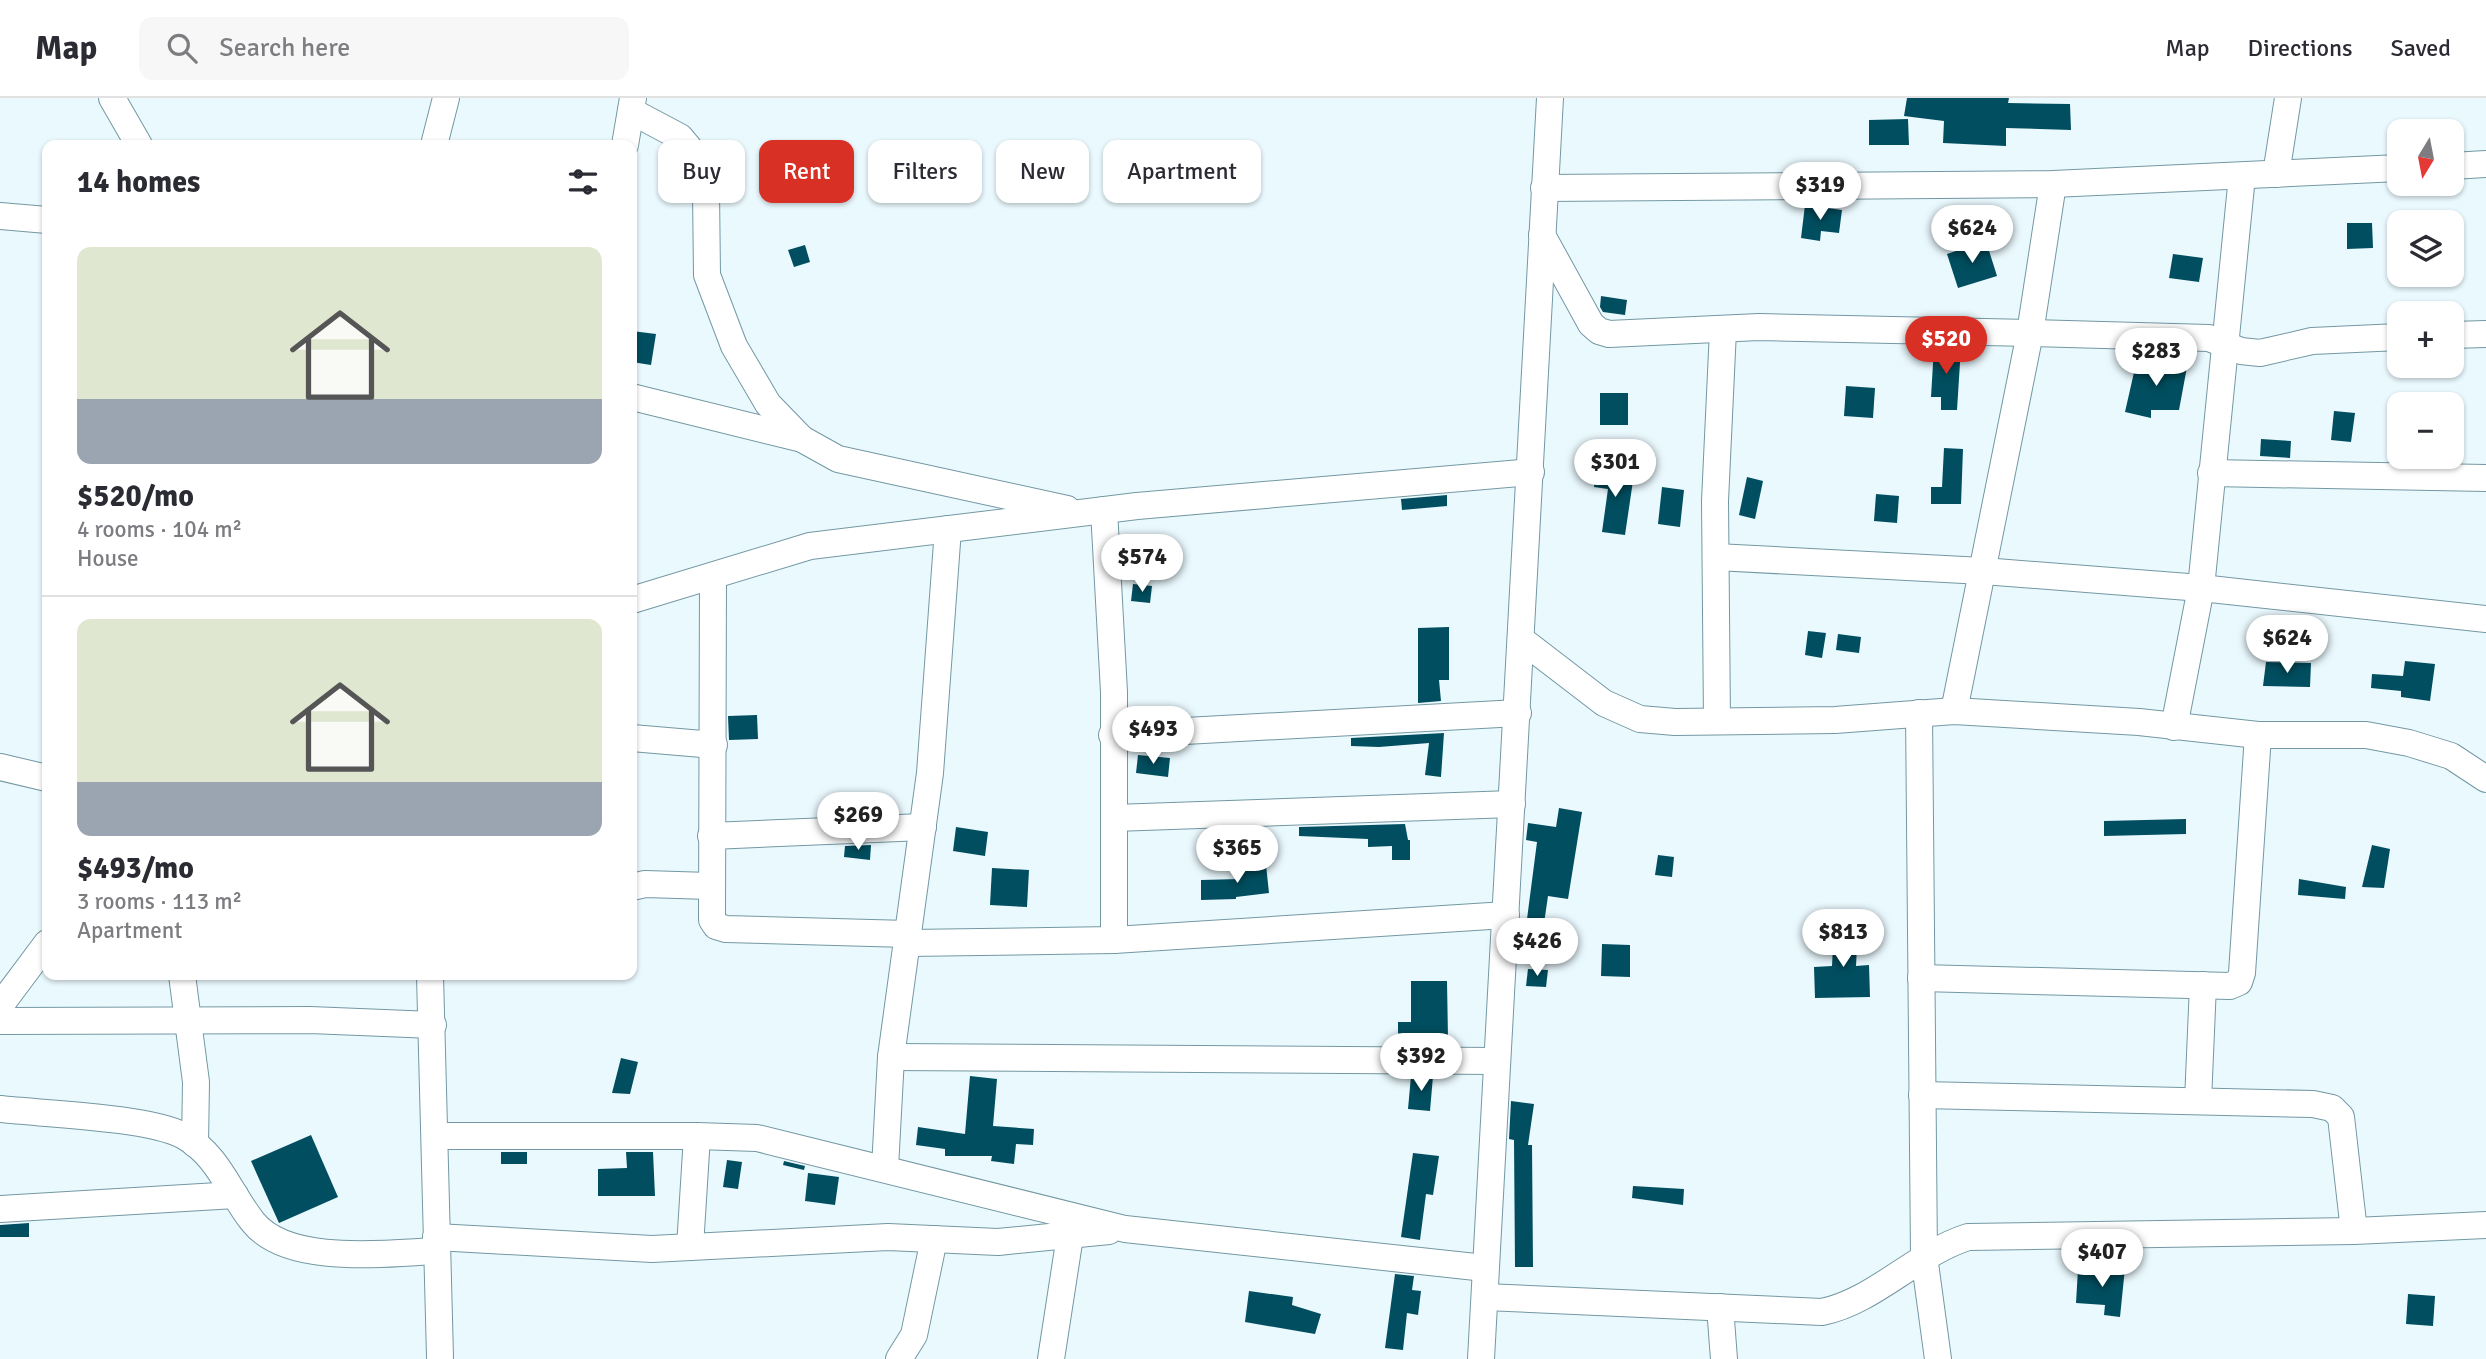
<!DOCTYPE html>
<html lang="en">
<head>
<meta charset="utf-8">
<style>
	:root { --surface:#fff; --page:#f7f7f7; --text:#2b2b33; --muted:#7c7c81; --line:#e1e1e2; --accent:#d93025 }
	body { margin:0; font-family:Signika,sans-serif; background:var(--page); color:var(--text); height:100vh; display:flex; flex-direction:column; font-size:26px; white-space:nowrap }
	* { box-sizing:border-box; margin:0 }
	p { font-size:23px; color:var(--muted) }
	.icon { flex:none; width:38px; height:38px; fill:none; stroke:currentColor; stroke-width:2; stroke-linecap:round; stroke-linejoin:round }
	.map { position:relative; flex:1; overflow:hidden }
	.side { position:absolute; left:42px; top:42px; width:595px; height:840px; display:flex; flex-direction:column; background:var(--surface); border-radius:14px; box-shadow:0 2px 5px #0004 }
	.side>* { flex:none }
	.top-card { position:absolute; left:658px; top:42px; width:665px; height:63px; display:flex; gap:14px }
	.needle { width:46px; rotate:190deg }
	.controls { position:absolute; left:2387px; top:21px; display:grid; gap:14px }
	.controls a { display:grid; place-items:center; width:77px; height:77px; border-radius:14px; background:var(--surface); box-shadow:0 2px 5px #0004; font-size:35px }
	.price { position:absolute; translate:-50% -60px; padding:0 16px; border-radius:24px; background:#fff; color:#222; font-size:23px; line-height:46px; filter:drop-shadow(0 2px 4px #0008) }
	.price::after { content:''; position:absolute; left:50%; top:42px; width:21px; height:16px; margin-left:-10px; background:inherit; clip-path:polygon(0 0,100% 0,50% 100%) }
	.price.on { background:var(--accent); color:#fff }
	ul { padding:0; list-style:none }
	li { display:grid; align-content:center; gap:14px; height:371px; padding:0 35px }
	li+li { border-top:2px solid var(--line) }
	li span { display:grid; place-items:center; height:217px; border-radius:14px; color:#555 }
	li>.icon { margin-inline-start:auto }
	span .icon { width:126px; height:126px; fill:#fffc; stroke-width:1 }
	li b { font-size:30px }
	h2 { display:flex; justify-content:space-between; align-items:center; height:84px; padding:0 35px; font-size:30px }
	.tag { padding:0 24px; border-radius:14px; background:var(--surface); box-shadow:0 2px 5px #0004; font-size:24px; line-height:63px }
	.tag.on { background:var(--accent); color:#fff }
	header { display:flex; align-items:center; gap:42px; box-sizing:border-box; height:98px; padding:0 35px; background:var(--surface); border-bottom:2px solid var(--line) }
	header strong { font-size:33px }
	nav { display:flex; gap:38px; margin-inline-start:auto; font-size:24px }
	.search { width:490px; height:63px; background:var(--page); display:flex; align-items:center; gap:18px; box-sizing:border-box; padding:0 24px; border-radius:14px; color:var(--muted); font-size:26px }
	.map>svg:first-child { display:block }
</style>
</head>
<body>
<header>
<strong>Map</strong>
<div class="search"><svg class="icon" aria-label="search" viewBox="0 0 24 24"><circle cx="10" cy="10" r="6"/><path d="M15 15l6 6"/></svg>Search here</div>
<nav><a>Map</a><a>Directions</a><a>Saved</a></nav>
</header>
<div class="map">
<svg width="2486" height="1261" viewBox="0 0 2486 1261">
	<rect width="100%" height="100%" fill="#eaf9fe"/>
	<g fill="#004e5f">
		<polygon points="1907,0 2009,0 2008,5 2070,6 2071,32 2006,30 2006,48 1943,45 1944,23 1904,18"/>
		<polygon points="1908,21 1909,47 1869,47 1869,22"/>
		<polygon points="1805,107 1842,112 1839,135 1821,133 1820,143 1801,140"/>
		<polygon points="2347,125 2372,125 2373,150 2347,151"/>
		<polygon points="1986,143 1997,178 1958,190 1947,156"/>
		<polygon points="805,147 810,164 794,169 788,152"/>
		<polygon points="2173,156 2203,160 2199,184 2169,180"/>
		<polygon points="1601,198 1627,202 1625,217 1603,214 1600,209"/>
		<polygon points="632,233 656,236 651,267 632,264"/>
		<polygon points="1934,249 1961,249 1957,312 1941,312 1941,299 1931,299"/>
		<polygon points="2137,261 2187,269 2179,312 2151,312 2151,320 2125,314"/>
		<polygon points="1846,288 1875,290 1873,320 1844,318"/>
		<rect x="1600" y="295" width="28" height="32"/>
		<polygon points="2334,313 2355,315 2351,344 2331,342"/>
		<polygon points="2261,341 2291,343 2290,360 2260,358"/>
		<polygon points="1944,350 1963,351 1961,406 1931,406 1931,389 1942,389"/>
		<polygon points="1596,370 1634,376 1625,437 1602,434 1608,391 1594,389"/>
		<polygon points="1747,379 1763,383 1755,421 1739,417"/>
		<polygon points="1662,389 1684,392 1680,429 1658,426"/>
		<polygon points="1876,396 1899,398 1897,425 1874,423"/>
		<polygon points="1447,397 1447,408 1402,412 1401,401"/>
		<polygon points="1133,486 1152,488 1150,505 1131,503"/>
		<polygon points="1449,529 1449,582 1439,582 1441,603 1418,605 1418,530"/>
		<polygon points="1808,533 1826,535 1822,560 1805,557"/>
		<polygon points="1838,536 1861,539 1859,555 1836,552"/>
		<polygon points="2405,563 2435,566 2430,603 2401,599 2401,593 2371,590 2372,576 2403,578"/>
		<polygon points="2266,564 2311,565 2310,589 2263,588"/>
		<polygon points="757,617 758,641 729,642 728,618"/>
		<polygon points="1444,635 1441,679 1425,677 1429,645 1379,649 1351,648 1351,640"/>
		<polygon points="1138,657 1170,660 1168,679 1136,675"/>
		<polygon points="1559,710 1582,714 1568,801 1548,798 1541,846 1520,843 1523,821 1527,821 1537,744 1526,742 1528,725 1556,729"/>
		<polygon points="2186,721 2186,736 2104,738 2104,723"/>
		<polygon points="1405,726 1408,742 1410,742 1410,762 1392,762 1392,748 1368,749 1368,741 1299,738 1299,729"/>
		<polygon points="956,729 988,734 985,758 953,753"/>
		<polygon points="871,747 870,762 844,759 845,748"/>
		<polygon points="2372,747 2390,751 2384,790 2362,789"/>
		<polygon points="1658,757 1674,759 1672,779 1655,777"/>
		<polygon points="1266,767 1269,795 1236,799 1236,801 1201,802 1201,782 1239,781 1238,771"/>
		<polygon points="992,770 1029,772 1027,809 990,807"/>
		<polygon points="2299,781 2346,789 2345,801 2298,797"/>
		<polygon points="1834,827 1858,828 1856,868 1869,867 1870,899 1815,900 1814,869 1832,868"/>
		<polygon points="1602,846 1630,847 1630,879 1601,878"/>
		<polygon points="1528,871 1548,872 1546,889 1526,888"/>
		<polygon points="1411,883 1447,883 1448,940 1440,940 1439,947 1414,947 1415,940 1398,940 1398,924 1411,924"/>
		<polygon points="621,960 638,964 630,996 612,995"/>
		<polygon points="970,978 997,981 993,1028 1034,1031 1033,1047 1016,1046 1014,1066 991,1063 992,1058 945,1058 945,1051 916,1047 918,1029 965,1036"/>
		<polygon points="1411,978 1433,978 1430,1013 1408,1011"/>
		<polygon points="1511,1003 1534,1006 1528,1047 1532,1047 1533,1169 1515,1169 1514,1042 1509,1041"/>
		<polygon points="311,1037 338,1099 279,1125 251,1063"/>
		<rect x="501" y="1054" width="26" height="12"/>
		<polygon points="626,1054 653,1054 655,1098 598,1098 598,1071 627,1070"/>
		<polygon points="1413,1055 1439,1058 1433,1097 1426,1096 1420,1142 1401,1139"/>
		<polygon points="727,1062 742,1064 738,1091 723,1089"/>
		<polygon points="784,1063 805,1068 804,1072 783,1067"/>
		<polygon points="808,1075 839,1079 835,1107 805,1103"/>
		<polygon points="1633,1088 1684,1091 1683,1107 1632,1100"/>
		<polygon points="29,1125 29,1139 0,1139 0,1127"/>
		<polygon points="2109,1168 2125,1170 2120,1219 2104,1217 2105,1207 2076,1205 2078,1171 2108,1172"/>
		<polygon points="1395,1176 1414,1178 1412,1192 1421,1193 1418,1217 1407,1215 1403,1252 1385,1250"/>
		<polygon points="1249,1193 1293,1199 1292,1207 1321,1216 1315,1236 1245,1224"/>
		<polygon points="2408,1196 2435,1198 2433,1228 2406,1226"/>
	</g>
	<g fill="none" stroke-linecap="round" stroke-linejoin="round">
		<defs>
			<g id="minor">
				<polyline points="112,0 139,47"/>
				<polyline points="631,13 680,39 700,63 706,93 707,177 734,248 768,306 802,341 838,361 1067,411"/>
				<polyline points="434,47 446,0"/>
				<polyline points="625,47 633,0"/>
				<polyline points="2452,68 2486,66"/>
				<polyline points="2276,76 2288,0"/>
				<polyline points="1544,90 2053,86 2399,70"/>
				<polyline points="0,118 47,122"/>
				<polyline points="1542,137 1591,226 1599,233 1609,236 1759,229 2030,235 2209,240 2241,253 2260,255 2312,243 2399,239"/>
				<polyline points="2452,237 2486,236"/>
				<polyline points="632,299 802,341"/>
				<polyline points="2211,375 2486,380"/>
				<polyline points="1104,412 1114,594 1114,842"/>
				<polyline points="1716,459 1983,473 2201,490 2486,521"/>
				<polyline points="713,479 712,822 716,828 726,831 908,836"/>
				<polyline points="632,502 810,448 1137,408 1531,374"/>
				<polyline points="1522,542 1604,605 1640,621 1675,624 1835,622 1954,613 2139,624 2258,637 2366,637 2409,645 2451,658 2486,681"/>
				<polyline points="1954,613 2030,235 2053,86"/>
				<polyline points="1919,615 1924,1158 1938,1261"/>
				<polyline points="1717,623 1715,403 1723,232"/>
				<polyline points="2174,629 2201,490 2242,78"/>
				<polyline points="1112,637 1518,615"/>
				<polyline points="632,640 714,647"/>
				<polyline points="0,669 47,680"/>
				<polyline points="1114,720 1512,706"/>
				<polyline points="711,738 923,729"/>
				<polyline points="632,789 645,786 710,788"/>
				<polyline points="907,845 1114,842 1506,817"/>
				<polyline points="182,877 196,984 195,1046"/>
				<polyline points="430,877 440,1259"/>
				<polyline points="1921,880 2230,888 2239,884 2242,875 2258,637"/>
				<polyline points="0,908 47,845"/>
				<polyline points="0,923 310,922 433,927"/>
				<polyline points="891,959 1496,963"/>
				<polyline points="1922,997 2313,1006 2332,1010 2341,1019 2354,1133"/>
				<polyline points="2198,1003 2203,887"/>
				<path d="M0,1011C45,1016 148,1019 184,1038C219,1058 229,1094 253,1124C288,1168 387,1155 437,1153"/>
				<polyline points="435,1038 697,1038 757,1040 1125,1131 1485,1170"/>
				<polyline points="885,1070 891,959 930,675 948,431"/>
				<polyline points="0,1111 235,1097"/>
				<polyline points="436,1139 652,1151 888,1139 998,1144 1109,1133"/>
				<polyline points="690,1149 697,1038"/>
				<path d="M1485,1199L1822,1214C1875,1203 1915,1156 1968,1139L2354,1133L2486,1127"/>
				<polyline points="1720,1209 1724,1261"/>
				<polyline points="899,1261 914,1237 934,1141"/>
				<polyline points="1051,1261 1070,1138"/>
				<polyline points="1481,1261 1550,0"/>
			</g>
		</defs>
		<use href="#minor" stroke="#7398a3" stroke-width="28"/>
		<use href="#minor" stroke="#fff" stroke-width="26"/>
	</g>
</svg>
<div class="controls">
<a><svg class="needle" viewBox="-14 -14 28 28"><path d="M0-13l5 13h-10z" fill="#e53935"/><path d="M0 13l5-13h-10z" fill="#7c7c81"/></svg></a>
<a><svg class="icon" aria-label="layers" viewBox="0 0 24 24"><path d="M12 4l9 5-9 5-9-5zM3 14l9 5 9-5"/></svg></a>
<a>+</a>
<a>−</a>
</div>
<b class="price" style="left:1820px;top:124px">$319</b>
<b class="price" style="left:1972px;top:167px">$624</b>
<b class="price on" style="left:1946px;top:278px">$520</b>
<b class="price" style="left:2156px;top:290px">$283</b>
<b class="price" style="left:1615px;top:401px">$301</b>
<b class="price" style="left:1142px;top:496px">$574</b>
<b class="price" style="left:2287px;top:577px">$624</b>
<b class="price" style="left:1153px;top:668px">$493</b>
<b class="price" style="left:858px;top:754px">$269</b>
<b class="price" style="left:1237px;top:787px">$365</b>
<b class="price" style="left:1843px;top:871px">$813</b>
<b class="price" style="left:1537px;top:880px">$426</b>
<b class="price" style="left:1421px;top:995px">$392</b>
<b class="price" style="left:2102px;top:1191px">$407</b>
<div class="top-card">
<a class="tag">Buy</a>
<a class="tag on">Rent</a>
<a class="tag">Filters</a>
<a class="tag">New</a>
<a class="tag">Apartment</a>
</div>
<section class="side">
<h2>14 homes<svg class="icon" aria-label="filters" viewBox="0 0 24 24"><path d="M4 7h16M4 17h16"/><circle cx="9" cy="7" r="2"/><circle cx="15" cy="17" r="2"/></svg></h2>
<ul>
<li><span style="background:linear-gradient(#dfe7d0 70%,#9aa5b1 0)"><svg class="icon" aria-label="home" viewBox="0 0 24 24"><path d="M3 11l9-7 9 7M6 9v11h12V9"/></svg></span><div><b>$520/mo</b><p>4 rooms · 104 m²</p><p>House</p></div></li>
<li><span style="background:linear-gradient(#dfe7d0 75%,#9aa5b1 0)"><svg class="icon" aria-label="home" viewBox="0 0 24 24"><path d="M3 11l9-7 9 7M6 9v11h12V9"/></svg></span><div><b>$493/mo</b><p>3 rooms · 113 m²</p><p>Apartment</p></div></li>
</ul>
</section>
</div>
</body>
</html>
